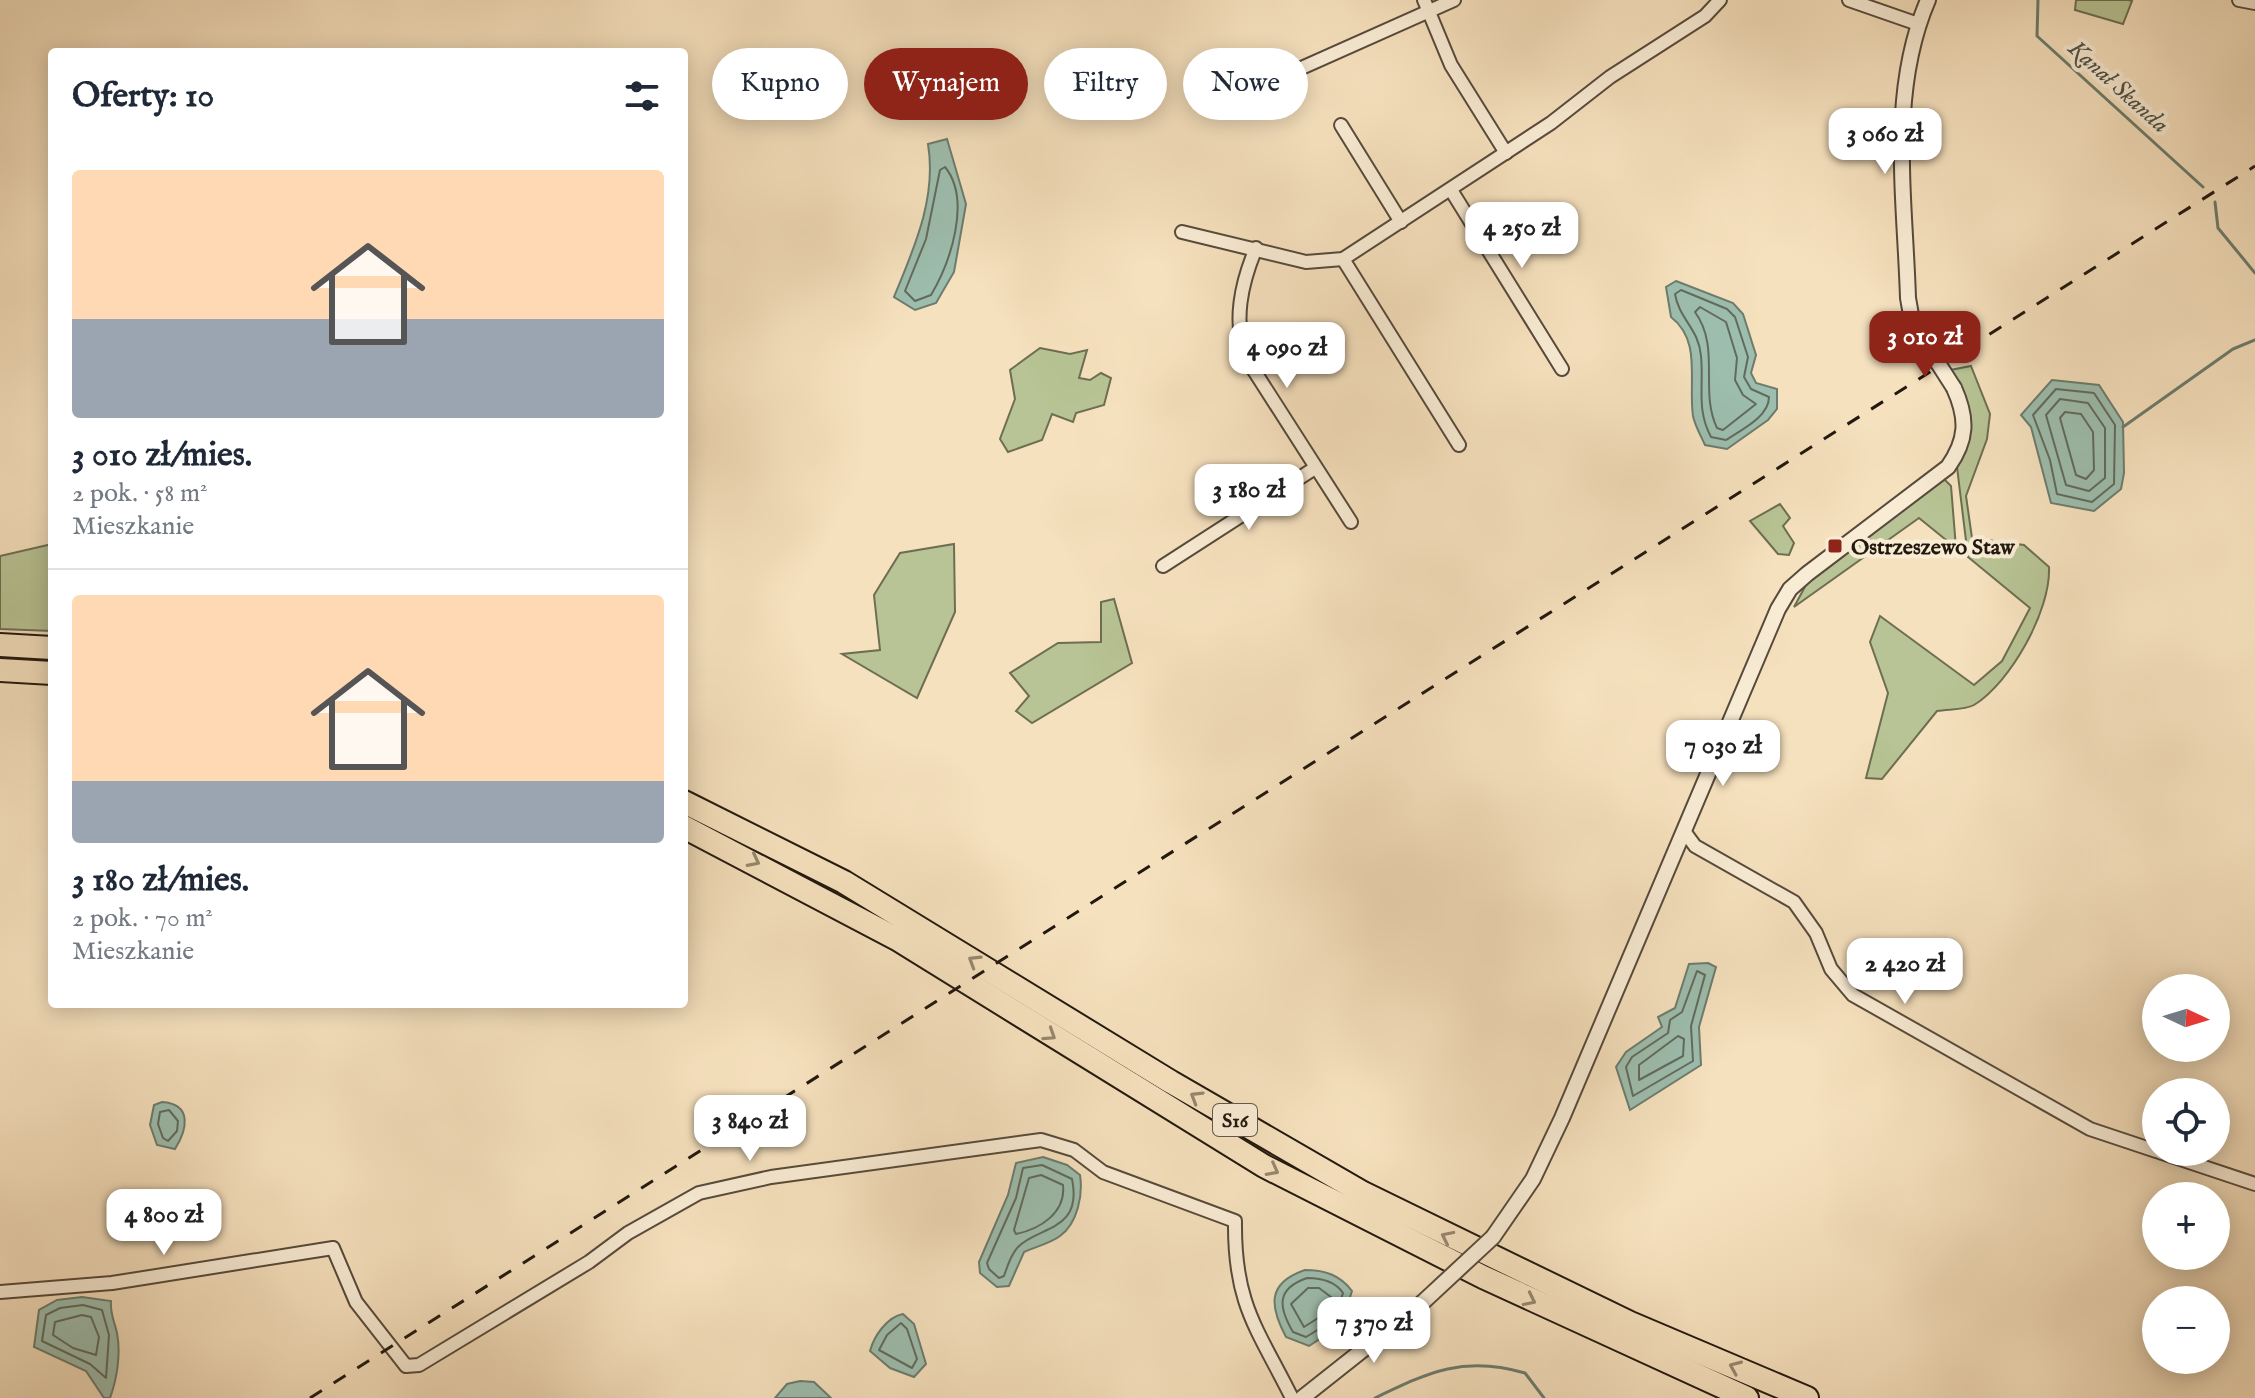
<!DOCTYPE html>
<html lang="pl">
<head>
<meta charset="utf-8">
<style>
	:root { --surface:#fff; --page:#f2f2f3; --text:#1f2937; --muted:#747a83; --line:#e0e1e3; --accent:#8f2418 }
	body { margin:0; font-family:"IM FELL English",serif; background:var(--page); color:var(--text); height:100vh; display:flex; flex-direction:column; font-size:30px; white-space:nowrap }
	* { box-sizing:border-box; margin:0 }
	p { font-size:26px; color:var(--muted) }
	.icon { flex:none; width:44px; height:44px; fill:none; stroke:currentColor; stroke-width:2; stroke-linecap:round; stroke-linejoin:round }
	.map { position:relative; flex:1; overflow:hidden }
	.side { position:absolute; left:48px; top:48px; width:640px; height:960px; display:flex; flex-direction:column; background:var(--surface); border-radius:8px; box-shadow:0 4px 20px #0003 }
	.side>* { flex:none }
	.guide { position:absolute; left:712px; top:48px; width:760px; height:72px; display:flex; gap:16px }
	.needle { width:52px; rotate:94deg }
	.controls { position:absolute; left:2142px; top:974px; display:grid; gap:16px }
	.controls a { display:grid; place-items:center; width:88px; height:88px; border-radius:50%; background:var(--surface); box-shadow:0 4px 20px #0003; font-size:40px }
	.price { position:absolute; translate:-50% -68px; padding:0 18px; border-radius:16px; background:#fff; color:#222; font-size:26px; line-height:52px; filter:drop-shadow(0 2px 4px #0008) }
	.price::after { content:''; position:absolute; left:50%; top:48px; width:24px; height:18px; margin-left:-12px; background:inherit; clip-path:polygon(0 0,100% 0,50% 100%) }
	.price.active { background:var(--accent); color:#fff }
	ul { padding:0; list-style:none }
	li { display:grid; align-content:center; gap:16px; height:424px; padding:0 24px }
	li+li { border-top:2px solid var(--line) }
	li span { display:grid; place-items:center; height:248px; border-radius:8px; color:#555 }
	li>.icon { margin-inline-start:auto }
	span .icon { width:144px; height:144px; fill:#fffc; stroke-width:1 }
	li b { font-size:34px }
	h2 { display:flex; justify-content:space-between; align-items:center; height:96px; padding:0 24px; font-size:34px }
	.pill { padding:0 28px; border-radius:36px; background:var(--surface); box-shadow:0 4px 20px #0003; font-size:28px; line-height:72px }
	.pill.active { background:var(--accent); color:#fff }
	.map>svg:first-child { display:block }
</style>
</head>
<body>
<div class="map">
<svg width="2255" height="1398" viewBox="0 0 2255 1398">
	<rect width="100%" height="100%" fill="#f6e1be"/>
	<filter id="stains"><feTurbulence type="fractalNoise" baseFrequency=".0025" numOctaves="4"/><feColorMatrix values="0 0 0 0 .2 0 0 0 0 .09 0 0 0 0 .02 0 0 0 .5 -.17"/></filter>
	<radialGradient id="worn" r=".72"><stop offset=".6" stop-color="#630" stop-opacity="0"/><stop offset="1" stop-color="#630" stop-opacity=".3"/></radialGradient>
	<g fill="#b8c495" stroke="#6d6e52" stroke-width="2">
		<polygon points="2076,0 2128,0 2132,1 2123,24 2075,10"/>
		<polygon points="1040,348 1070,354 1087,350 1079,378 1090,380 1101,373 1111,378 1104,405 1076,413 1073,422 1052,414 1042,440 1008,452 1000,439 1015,399 1010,370"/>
		<path d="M1971,366L1990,414L1987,439L1966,496L1972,538L2024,545L2049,567C2051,610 2011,682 1974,705C1965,710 1948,709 1937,711L1882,779L1866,778L1888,693L1870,642L1880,616L1974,685L2002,661L2030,608L1968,557L1957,467L1969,438L1950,370Z"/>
		<polygon points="1943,478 1951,486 1956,548 1919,518 1794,607 1807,583"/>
		<polygon points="1780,504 1790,518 1783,526 1794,543 1789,555 1778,554 1750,521"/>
		<polygon points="52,544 52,631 0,629 0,556"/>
		<polygon points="954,544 955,612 917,698 842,654 880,650 874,595 900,553"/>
		<polygon points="1114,599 1132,663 1032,723 1016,711 1029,696 1010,673 1058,643 1101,642 1101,602"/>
	</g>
	<g fill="#9dbeae" stroke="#6c7c6e" stroke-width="2">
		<path d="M947,139L966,204L954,272L936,303L915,310L894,297C914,248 937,198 928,144Z"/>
		<path d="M1676,281L1733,303L1743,314L1756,355L1751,373L1756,383L1777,389V409L1768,420L1727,449L1705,445C1701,436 1695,426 1693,416C1688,381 1702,341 1671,317L1666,287Z"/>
		<polygon points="2052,380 2099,385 2123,422 2124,473 2121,489 2094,511 2051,503 2031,427 2021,415"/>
		<polygon points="1708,963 1716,967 1699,1027 1701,1065 1630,1110 1616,1067 1626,1052 1662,1027 1658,1017 1675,1008 1689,964"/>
		<path d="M162,1102C193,1104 187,1130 175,1149L157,1145L150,1125L154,1105Z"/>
		<path d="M1043,1157L1067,1165L1080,1175C1083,1194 1078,1223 1060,1236C1051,1243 1035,1247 1024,1252L1009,1286L997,1287L980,1273L979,1262L1008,1195L1016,1163Z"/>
		<path d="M1305,1270C1325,1270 1340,1275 1352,1291L1341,1325L1309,1346L1286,1337C1270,1307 1266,1283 1305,1270Z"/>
		<path d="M82,1297L111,1301C110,1314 114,1320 117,1333C121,1354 117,1379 110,1398H104L86,1371L34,1347L39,1310L57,1300Z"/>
		<path d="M903,1314L914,1324L926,1364L914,1377L890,1368L870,1351C874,1336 887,1317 903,1314Z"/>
		<polygon points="800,1381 814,1382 831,1398 775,1398 787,1384"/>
	</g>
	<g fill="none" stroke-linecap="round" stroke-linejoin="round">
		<g stroke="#606b5e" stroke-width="2">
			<path d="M945,167C972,200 950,263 931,295L915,301L905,291L926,239L940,170Z"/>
			<path d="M1681,290L1727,309L1735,317L1748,357L1744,377L1751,389L1769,397C1769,417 1741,430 1726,440L1711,437C1696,409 1704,386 1701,356C1699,329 1679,319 1675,294Z"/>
			<path d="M1700,307L1726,322L1737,358L1735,380L1743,395L1756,404L1723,430L1717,428C1699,390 1721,348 1695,312Z"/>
			<polygon points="2056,389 2094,393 2115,425 2114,484 2092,502 2057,494 2050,460 2033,415"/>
			<polygon points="2060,399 2088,403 2105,428 2105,478 2089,491 2066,485 2046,415"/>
			<polygon points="2065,412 2081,414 2093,432 2094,470 2086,479 2076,475 2060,418"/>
			<polygon points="1697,971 1705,975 1691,1026 1693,1061 1633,1096 1626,1067 1632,1057 1668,1033 1670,1020 1682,1012"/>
			<polygon points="1678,1036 1684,1039 1683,1056 1639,1080 1639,1065"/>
			<polygon points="169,1110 178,1121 177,1131 168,1141 163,1138 158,1124 160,1112"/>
			<path d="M1042,1165L1072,1179C1083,1232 1038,1226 1018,1247C1011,1254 1007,1267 1004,1276L999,1278L989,1269L987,1263L1016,1198L1023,1168Z"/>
			<path d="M1041,1175L1063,1185C1066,1213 1040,1229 1016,1234L1014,1230L1029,1178Z"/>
			<path d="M1307,1278C1321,1278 1335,1281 1343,1293L1334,1320L1306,1337L1293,1332C1279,1308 1275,1289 1307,1278Z"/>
			<polygon points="1308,1288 1319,1288 1331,1297 1326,1313 1304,1327 1291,1304"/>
			<polygon points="83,1305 102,1310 109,1335 106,1378 90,1364 42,1341 46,1315 60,1308"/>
			<polygon points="82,1315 91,1317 99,1337 96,1355 73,1348 53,1335 55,1322"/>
			<polygon points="901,1323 907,1329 917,1359 912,1368 879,1350 887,1335"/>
		</g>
		<g stroke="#6c7c6e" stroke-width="3">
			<polyline points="2038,0 2037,36 2203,187"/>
			<polyline points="2215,202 2218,228 2255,273"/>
			<polyline points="2123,427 2233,349 2255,340"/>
			<path d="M1375,1398C1429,1372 1464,1355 1525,1373L1544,1398"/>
		</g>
		<defs>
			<g id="minor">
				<polyline points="1424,0 1451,65 1506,153"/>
				<polyline points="1849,0 1918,24"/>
				<polyline points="2239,0 2255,3"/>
				<polyline points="1223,103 1454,0"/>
				<polyline points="1341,125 1401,222"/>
				<polyline points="1451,190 1562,369"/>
				<polyline points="1182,232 1306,262 1343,259 1551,123 1610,77 1705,16 1720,0"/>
				<path d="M1256,248C1241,284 1233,321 1246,358L1351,522"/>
				<polyline points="1343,259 1459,445"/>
				<polyline points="1163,566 1315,468"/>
				<polyline points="1684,831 1695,846 1794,902 1816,933 1831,969 1853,995 2090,1129 2156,1151"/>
				<polyline points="2159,1152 2255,1184"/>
				<path d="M0,1292L112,1283L333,1248L356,1302L406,1366L419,1365L589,1262L628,1233L699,1193L771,1177L1041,1140L1074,1150L1103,1172L1235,1221C1234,1304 1257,1328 1292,1398"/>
			</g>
			<g id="tertiary">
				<path d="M1928,0C1888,93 1905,199 1908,298L1911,315L1929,349"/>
				<path d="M1493,1237L1533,1179L1562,1118L1778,609L1790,589L1807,574L1948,467C1967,440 1968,419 1954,388"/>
				<polyline points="1302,1398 1422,1303"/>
			</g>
			<g id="motorway">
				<polyline points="0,645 52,648"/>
				<polyline points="0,670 52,673"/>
				<polyline points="684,802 844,882 1171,1082 1363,1193 1630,1323 1807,1398"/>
				<polyline points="684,827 897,939 1264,1166 1483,1277 1747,1398"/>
			</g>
		</defs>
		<use href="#minor" stroke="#574a3b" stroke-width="16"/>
		<use href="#tertiary" stroke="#574a3b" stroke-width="18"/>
		<use href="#motorway" stroke="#22180f" stroke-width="26"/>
		<use href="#minor" stroke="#f9ecd5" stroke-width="12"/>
		<use href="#tertiary" stroke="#f9ecd5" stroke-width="14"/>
		<use href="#motorway" stroke="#f6e1be" stroke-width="22"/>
		<polyline stroke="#22180f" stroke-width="3" stroke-dasharray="14 14" stroke-linecap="butt" points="310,1398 2255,166"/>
		<defs>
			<g id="tertiary-bridge">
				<polyline points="1929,349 1954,388"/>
				<polyline points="1422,1303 1493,1237"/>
			</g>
		</defs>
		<use href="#tertiary-bridge" stroke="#574a3b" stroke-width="18" stroke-linecap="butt"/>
		<use href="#tertiary-bridge" stroke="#f9ecd5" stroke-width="14"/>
	</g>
	<defs><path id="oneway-chevron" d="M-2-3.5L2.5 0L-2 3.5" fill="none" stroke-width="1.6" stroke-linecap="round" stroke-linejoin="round" transform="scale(2)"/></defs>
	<g stroke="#97876f">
		<use href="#oneway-chevron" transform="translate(754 861) rotate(27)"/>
		<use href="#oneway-chevron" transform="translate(974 961) rotate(-148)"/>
		<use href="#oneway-chevron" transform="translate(1050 1035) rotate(33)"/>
		<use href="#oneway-chevron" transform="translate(1196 1097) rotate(-149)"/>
		<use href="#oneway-chevron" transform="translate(1273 1170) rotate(28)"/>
		<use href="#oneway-chevron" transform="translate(1447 1237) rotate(-154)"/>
		<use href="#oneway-chevron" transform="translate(1530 1300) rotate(26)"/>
		<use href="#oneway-chevron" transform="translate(1735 1367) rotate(-157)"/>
	</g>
	<rect fill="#8f2418" stroke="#f9ecd5" stroke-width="3" x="1827" y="538" width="16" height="16" rx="4"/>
	<g text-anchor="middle" stroke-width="8" stroke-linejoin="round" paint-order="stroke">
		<rect fill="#f9ecd5" stroke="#62584a" stroke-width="2" x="1213" y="1104" width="44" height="32" rx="6"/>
		<g font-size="20" font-weight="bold" fill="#22180f">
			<text x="1235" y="1127">S16</text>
		</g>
		<g font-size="22" font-weight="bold" fill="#22180f" stroke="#f9ecd5" text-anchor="start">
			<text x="1851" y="554">Ostrzeszewo Staw</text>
		</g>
		<g font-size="24" font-style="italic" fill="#4d5247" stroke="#f9ecd5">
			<text transform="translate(2119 86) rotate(42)" y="8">Kanał Skanda</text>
		</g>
	</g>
	<rect width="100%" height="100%" filter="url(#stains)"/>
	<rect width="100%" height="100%" fill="url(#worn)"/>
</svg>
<div class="controls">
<a><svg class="needle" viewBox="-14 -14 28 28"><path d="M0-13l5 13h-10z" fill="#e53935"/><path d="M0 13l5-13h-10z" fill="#747a83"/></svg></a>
<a><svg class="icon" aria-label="locate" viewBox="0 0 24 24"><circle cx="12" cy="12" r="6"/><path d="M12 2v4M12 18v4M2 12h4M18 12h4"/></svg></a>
<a>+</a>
<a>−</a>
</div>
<b class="price" style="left:1885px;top:176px">3 060 zł</b>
<b class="price" style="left:1522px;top:270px">4 250 zł</b>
<b class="price active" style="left:1925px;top:379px">3 010 zł</b>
<b class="price" style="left:1287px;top:390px">4 090 zł</b>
<b class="price" style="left:1249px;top:532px">3 180 zł</b>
<b class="price" style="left:1723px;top:788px">7 030 zł</b>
<b class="price" style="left:1905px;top:1006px">2 420 zł</b>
<b class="price" style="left:750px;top:1163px">3 840 zł</b>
<b class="price" style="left:164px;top:1257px">4 800 zł</b>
<b class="price" style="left:1374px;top:1365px">7 370 zł</b>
<div class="guide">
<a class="pill">Kupno</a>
<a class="pill active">Wynajem</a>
<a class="pill">Filtry</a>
<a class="pill">Nowe</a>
</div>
<section class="side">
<h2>Oferty: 10<svg class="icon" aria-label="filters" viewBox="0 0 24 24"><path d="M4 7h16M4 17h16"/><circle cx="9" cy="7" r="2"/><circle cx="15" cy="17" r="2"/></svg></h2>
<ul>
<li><span style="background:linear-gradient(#ffd9b3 60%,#9aa5b1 0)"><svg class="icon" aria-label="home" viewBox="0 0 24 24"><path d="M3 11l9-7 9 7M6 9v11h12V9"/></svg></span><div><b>3 010 zł/mies.</b><p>2 pok. · 58 m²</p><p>Mieszkanie</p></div></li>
<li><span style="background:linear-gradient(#ffd9b3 75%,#9aa5b1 0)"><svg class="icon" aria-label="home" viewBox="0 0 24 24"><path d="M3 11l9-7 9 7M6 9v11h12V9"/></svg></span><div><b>3 180 zł/mies.</b><p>2 pok. · 70 m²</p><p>Mieszkanie</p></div></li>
</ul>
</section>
</div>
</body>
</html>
